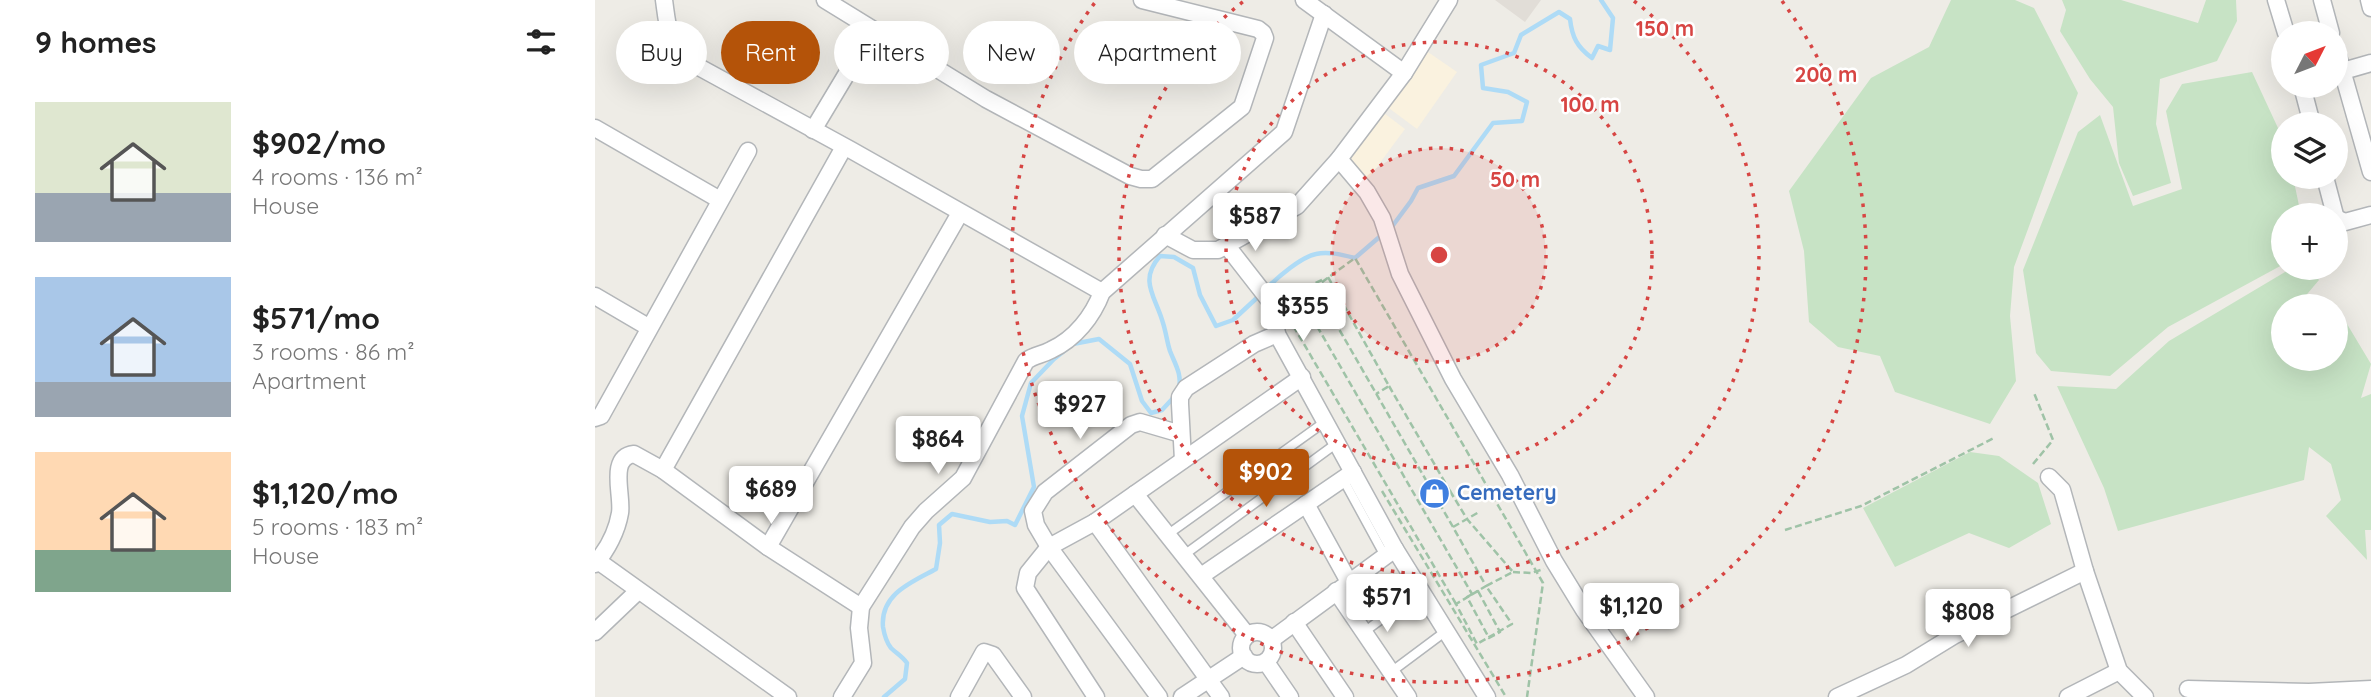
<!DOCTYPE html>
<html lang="en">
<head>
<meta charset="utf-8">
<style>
	:root { --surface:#fff; --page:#f2f2f2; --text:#222; --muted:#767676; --accent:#b45309 }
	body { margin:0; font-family:Quicksand,sans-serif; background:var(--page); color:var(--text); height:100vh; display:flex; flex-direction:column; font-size:26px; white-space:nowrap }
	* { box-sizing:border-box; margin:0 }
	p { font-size:23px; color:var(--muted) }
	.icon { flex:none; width:38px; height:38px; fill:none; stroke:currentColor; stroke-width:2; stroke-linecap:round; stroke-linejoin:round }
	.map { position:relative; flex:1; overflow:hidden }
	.drawer { display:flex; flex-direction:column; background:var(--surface); width:595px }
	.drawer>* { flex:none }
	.top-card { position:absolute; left:21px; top:21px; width:665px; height:63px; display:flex; gap:14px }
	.needle { width:46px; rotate:48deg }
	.fabs { position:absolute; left:1676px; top:21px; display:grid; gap:14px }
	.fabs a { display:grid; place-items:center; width:77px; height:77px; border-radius:50%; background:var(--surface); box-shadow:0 7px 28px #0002; font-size:35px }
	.price { position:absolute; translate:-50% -60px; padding:0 16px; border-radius:7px; background:#fff; color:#222; font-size:23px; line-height:46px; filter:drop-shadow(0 2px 4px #0008) }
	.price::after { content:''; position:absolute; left:50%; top:42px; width:21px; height:16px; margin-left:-10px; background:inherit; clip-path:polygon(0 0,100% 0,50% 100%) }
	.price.on { background:var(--accent); color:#fff }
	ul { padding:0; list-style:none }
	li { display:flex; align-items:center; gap:21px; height:175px; padding:0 35px }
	li span { display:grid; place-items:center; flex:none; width:196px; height:140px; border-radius:0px; color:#555 }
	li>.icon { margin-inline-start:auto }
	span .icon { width:84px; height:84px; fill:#fffc; stroke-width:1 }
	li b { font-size:30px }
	h2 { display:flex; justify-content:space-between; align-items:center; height:84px; padding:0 35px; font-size:30px }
	.pill { padding:0 24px; border-radius:32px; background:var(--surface); box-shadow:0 7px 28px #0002; font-size:24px; line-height:63px }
	.pill.on { background:var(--accent); color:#fff }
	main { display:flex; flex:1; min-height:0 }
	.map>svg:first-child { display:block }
</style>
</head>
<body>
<main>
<section class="drawer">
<h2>9 homes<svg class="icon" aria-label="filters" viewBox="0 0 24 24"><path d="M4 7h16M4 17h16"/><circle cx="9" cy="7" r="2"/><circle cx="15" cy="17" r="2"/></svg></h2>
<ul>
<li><span style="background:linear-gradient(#dfe7d0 65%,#9aa5b1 0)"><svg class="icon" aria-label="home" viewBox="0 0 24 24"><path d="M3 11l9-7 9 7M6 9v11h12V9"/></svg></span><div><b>$902/mo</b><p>4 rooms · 136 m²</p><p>House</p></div></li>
<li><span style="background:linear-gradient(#a9c7e8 75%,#9aa5b1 0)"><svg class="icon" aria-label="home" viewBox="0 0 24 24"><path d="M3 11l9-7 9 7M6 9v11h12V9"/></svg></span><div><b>$571/mo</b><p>3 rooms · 86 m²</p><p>Apartment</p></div></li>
<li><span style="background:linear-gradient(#ffd9b3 70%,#7fa58c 0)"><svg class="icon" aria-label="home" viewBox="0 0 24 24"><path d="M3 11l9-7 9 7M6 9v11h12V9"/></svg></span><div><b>$1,120/mo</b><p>5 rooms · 183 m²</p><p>House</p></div></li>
</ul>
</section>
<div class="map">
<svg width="1776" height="697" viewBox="0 0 1776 697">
	<rect width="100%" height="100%" fill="#eeece6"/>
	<g fill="#faf2df">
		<polygon points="833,52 862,72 822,129 791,106"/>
		<polygon points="789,113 810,129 773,179 751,163"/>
	</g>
	<polygon fill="#e1ddd7" points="900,0 946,0 930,22"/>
	<g fill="#c7e3c5">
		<polygon points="1356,0 1420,0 1439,8 1483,93 1419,267 1415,316 1421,381 1395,424 1300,392 1285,356 1243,347 1214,322 1209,251 1194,191 1276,78 1334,47"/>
		<polygon points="1467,0 1526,0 1603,23 1611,0 1641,0 1642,21 1622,61 1565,79 1561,124 1576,183 1538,196 1524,163 1518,107 1495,79 1465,31 1471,10"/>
		<polygon points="1657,72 1689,141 1689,177 1698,177 1706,215 1689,215 1689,264 1573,327 1515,376 1456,371 1441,353 1428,270 1483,132 1505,115 1538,206 1587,189 1571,111 1587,84"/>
		<polygon points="1697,268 1715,268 1724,280 1702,306 1689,306 1689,359 1741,359 1741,311 1743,309 1776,364 1766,398 1776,394 1776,530 1770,530 1772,560 1731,516 1746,500 1736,464 1714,447 1709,480 1523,531 1509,488 1462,386 1521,389 1574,341"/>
		<polygon points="1375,452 1404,456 1443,483 1456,524 1414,548 1374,533 1300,567 1268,508"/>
	</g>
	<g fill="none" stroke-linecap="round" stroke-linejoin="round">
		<g stroke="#aedbf6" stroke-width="4.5">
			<path d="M796,228L816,201L823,188L859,176L898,123L927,121L932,102L913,92L888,88L886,65L919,53L926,35L964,12L975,19C977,37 982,47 997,58L1003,46L1015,50L1018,18L1006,0"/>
			<path d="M672,288C683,277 706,257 721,254C733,251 748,255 760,258L789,233"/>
			<path d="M584,388C587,374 580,364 575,351C572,342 571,332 568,323C561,297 543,281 565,256L579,257L598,268L605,295L621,326L638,320L665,295"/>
			<path d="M289,697L310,679L312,663C307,656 301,653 296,648C292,643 289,633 288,627C285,594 317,582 341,569L345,543L344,525L357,514L395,522L412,521L420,525L439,487L427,416L436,383L459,359L478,344L504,339L535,364L547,401L556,413L567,410L580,396"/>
		</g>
		<defs>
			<g id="lane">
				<polyline points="748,479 790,556"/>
				<polyline points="572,535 731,421"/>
				<polyline points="589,555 742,443"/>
				<polyline points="769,632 826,590"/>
				<polyline points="796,672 851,631"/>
			</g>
			<g id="street">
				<path d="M69,0C72,21 73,45 91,60L256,150L507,292"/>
				<polyline points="230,0 391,99 535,176 546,179 557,179 647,107 670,38 668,33 663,29 547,0"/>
				<polyline points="709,0 809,73"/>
				<polyline points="1681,0 1691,33"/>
				<polyline points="1727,0 1736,33"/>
				<polyline points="1774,0 1776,8"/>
				<polyline points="1741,49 1776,172"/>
				<polyline points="1741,73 1776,63"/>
				<polyline points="1707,86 1717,124"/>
				<polyline points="0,128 125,200"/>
				<polyline points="218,130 278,30"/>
				<polyline points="744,159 772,192 787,218 805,274 858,379 915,475 959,561 989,610 1051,697"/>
				<polyline points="1730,177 1740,215"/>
				<polyline points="1741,218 1750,222 1776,215"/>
				<polyline points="570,235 598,250 623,250 702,206 744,159 809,73 854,0"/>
				<polyline points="632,246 678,305 682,334 800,549 892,697"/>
				<polyline points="0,296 53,327"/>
				<polyline points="0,418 6,416 153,151"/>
				<polyline points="588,460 585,404 585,397 591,388 659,344 682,334"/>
				<polyline points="68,470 249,147"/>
				<polyline points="1454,477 1467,490 1490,571 1524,671 1550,697"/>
				<polyline points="540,494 652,635"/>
				<polyline points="711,504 754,582"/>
				<polyline points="500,522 626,697"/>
				<polyline points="173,547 365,213"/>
				<polyline points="3,561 193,697"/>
				<path d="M0,564C12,550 22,531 25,513C28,496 13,457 39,454L68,470L173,547L266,607"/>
				<polyline points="606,576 758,472"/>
				<polyline points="741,591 813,697"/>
				<polyline points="699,622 750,697"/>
				<polyline points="0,632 43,591"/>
				<circle cx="662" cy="648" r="16"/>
				<polyline points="676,640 800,549"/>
				<polyline points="671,662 695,697"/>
				<polyline points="1593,689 1714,692 1776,689"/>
				<path d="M247,697L268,663L264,628L266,607L317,527L331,511L368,478L431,361C439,355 447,355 456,350C480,339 498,316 507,292L689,132L729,14"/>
				<polyline points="364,697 389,652 398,655 428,697"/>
				<polyline points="501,697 430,588 433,573 454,547 500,522 707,377"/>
				<polyline points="564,697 454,547 441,525 438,511 450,492 536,425 545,422 586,434"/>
				<polyline points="587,697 649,656"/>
				<polyline points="1242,697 1311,665 1360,635 1490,571"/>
				<polyline points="1473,697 1524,671"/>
			</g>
		</defs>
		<use href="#lane" stroke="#b3b6b9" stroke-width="11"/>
		<use href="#street" stroke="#b3b6b9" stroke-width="19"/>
		<g stroke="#9fc3a7" stroke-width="2.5" stroke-dasharray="7 3.5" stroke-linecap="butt">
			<polyline points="733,277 794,386 781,394"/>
			<polyline points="727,280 718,284 858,527"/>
			<polyline points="706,304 708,291 718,284"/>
			<polyline points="693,307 760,258 948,583 932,697"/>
			<polyline points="794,386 855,491 843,499"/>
			<polyline points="1438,464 1458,440 1439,393"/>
			<polyline points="787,491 911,697"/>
			<polyline points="855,491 872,519 918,572 891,586 917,624 882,644 861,604 891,586 858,527 884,512"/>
			<polyline points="1190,530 1266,506 1399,438"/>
			<polyline points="918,572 936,573 949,569"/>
			<polygon points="883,591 905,632 894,638 872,597"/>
			<polyline points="861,604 699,327 697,316 708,302 877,594"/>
		</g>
		<use href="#lane" stroke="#fff" stroke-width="8"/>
		<use href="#street" stroke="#fff" stroke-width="16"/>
	</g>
	<circle cx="844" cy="255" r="107" fill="#d74543" fill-opacity=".12"/>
	<g fill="none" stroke="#d74543" stroke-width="3.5" stroke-dasharray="3.5 7">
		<circle cx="844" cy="255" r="107"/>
		<circle cx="844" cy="255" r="213"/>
		<path d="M1039 1A320 320 0 1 1 649 1"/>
		<path d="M1187 1A427 427 0 1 1 501 1"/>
	</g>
	<defs>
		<symbol id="shop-disc" viewBox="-11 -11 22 22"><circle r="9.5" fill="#3f7fe0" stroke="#fff"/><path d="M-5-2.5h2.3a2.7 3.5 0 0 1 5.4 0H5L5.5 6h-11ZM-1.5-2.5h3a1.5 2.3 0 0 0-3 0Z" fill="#fff"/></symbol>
	</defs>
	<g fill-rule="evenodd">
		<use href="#shop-disc" x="822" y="476" width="35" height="35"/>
	</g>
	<g text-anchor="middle" stroke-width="5" stroke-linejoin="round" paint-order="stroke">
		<g font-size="21" font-weight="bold" fill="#366cbe" stroke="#fff" text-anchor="start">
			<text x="862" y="500">Cemetery</text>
		</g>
	</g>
	<circle cx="844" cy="255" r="10" fill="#d74543" stroke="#fff" stroke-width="3.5"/>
	<g font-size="21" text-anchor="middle" font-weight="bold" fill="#d74543" stroke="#fff" stroke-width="5" stroke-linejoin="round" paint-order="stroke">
		<text x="1070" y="36">150 m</text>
		<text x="1231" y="82">200 m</text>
		<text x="995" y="112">100 m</text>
		<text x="920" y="187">50 m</text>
	</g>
</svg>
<div class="fabs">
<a><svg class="needle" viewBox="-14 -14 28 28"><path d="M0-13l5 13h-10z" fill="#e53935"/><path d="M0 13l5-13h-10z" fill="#767676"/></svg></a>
<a><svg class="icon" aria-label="layers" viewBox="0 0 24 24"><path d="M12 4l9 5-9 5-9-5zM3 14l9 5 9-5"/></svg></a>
<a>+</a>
<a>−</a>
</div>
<b class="price" style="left:660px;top:253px">$587</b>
<b class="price" style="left:708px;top:343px">$355</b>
<b class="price" style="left:485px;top:441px">$927</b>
<b class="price" style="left:343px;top:476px">$864</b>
<b class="price on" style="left:671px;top:509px">$902</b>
<b class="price" style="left:176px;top:526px">$689</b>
<b class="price" style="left:792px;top:634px">$571</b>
<b class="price" style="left:1036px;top:643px">$1,120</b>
<b class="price" style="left:1373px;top:649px">$808</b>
<div class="top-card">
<a class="pill">Buy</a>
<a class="pill on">Rent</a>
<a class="pill">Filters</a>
<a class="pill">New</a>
<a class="pill">Apartment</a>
</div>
</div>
</main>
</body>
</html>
